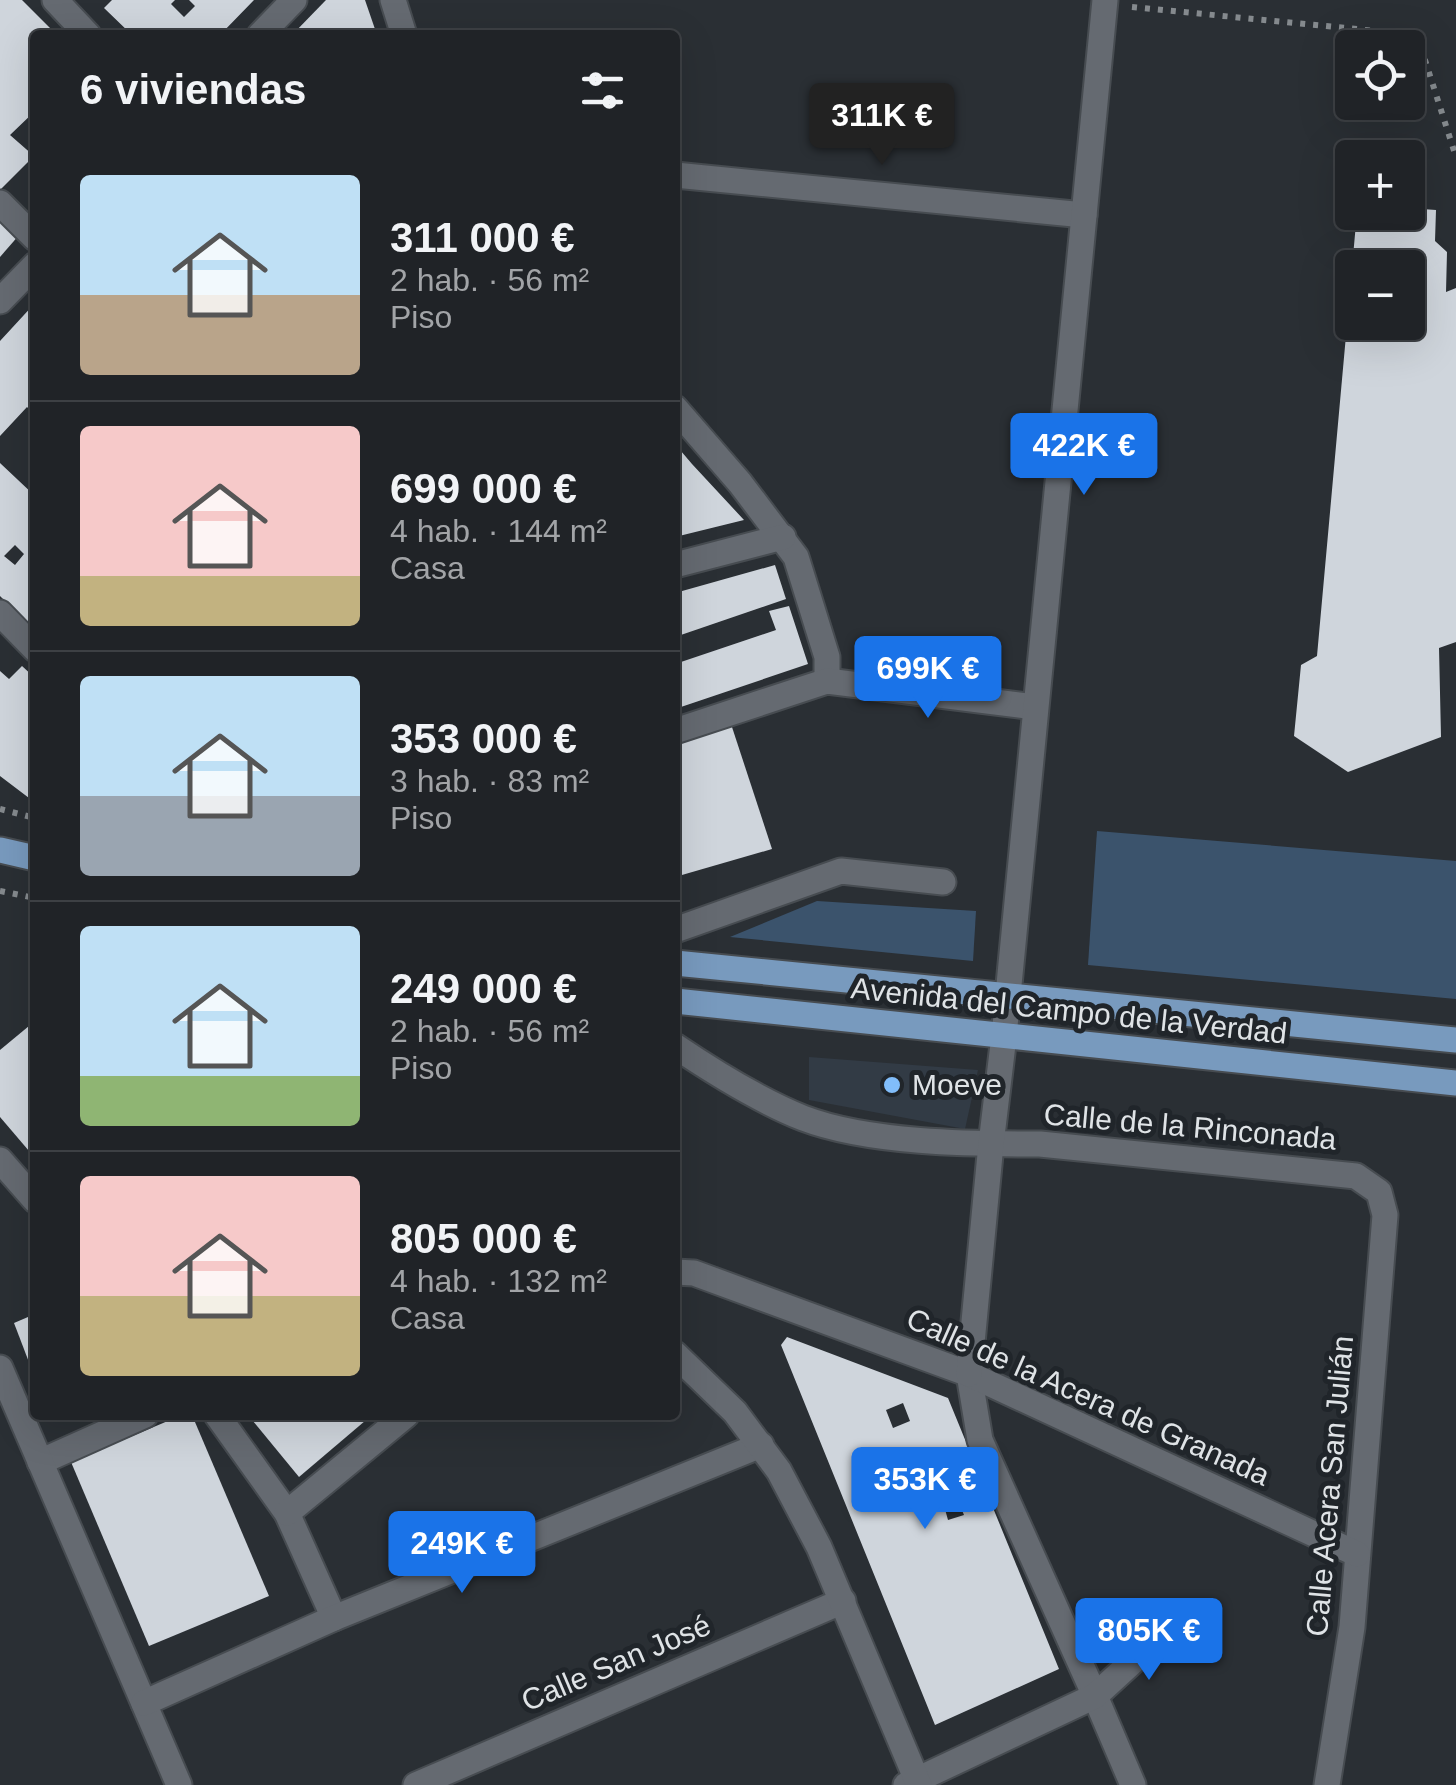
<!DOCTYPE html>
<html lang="es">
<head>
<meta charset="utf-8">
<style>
	:root { --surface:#202327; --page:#282b2f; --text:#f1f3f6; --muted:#a2a4a7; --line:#3d4044; --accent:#1a73e8 }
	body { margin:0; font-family:Helvetica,sans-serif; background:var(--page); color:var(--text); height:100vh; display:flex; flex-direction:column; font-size:38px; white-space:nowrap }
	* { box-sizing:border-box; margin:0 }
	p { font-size:32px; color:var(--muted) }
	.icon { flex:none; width:55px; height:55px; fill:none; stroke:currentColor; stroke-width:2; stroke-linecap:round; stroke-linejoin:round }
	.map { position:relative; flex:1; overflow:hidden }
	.side { position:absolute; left:30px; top:30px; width:650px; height:1390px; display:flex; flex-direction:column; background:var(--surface); border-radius:10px; box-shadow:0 10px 40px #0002,0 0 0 2px var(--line) }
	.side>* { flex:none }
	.buttons { position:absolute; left:1335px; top:30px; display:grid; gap:20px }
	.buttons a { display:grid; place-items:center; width:90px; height:90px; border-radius:10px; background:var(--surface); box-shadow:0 10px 40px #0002,0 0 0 2px var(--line); font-size:50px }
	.price { position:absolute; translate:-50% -85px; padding:0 22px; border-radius:10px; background:var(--accent); color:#fff; font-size:32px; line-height:65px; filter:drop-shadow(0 2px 5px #0008) }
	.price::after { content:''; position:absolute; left:50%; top:60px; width:30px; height:22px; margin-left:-15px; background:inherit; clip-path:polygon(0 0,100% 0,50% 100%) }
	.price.current { background:#222; color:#fff }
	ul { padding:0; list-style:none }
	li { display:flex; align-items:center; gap:30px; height:250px; padding:0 50px }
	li+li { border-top:2px solid var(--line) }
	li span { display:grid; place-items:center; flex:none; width:280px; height:200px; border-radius:10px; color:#555 }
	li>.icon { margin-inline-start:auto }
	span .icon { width:120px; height:120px; fill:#fffc; stroke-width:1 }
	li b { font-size:42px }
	h2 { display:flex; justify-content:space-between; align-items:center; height:120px; padding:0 50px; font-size:42px }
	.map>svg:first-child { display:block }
</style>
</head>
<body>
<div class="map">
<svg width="1456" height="1785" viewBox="0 0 1456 1785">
	<rect width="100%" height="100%" fill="#2a2f34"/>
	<polygon fill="#323b45" points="809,1057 978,1070 965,1129 809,1100"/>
	<g fill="#3b536c">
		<polygon points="1097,831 1456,861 1456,999 1088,965"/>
		<polygon points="817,901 976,911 973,961 730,937"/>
	</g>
	<g fill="#cfd5dc" fill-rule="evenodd">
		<polygon points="0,0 22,0 57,35 35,35 35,111 10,135 34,156 0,190"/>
		<polygon points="112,0 175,0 171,4 184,17 195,6 189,0 254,0 220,35 132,35 104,8"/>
		<polygon points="326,0 365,0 377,35 292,35"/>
		<polygon points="1408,208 1436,210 1435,241 1447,252 1446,292 1456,288 1456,642 1439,648 1441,737 1348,772 1294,736 1301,665 1317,656 1350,291 1352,291 1352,322 1408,322 1408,268 1352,268 1357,212 1408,212"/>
		<polygon points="0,215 20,234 0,257"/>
		<polygon points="35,303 35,415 27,407 0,436 0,341"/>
		<polygon points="675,444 692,464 744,520 675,537"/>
		<path d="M0,463L35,496V631L0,596ZM15,545L24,554L15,565L4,556Z"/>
		<polygon points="775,565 786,599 675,637 675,593"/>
		<polygon points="789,606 808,664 675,709 675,664 776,630 769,611"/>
		<polygon points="22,666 35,678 35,790 29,798 0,776 0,671 9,679"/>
		<polygon points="731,724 772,849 675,877 675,741"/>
		<polygon points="35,1021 35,1158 0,1117 0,1050"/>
		<polygon points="35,1314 35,1378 14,1323"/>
		<path d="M787,1337L948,1398L1059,1669L935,1725L781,1345ZM903,1403L910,1421L893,1428L886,1410ZM956,1496L964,1515L948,1520L943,1502Z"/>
		<polygon points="182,1415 192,1415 269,1596 149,1646 71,1462"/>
		<polygon points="248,1415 372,1415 299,1477"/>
	</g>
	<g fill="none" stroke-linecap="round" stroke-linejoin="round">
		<defs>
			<polyline id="service" points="924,692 928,657"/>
			<g id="pedestrian">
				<polyline points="0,203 35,238"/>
				<polyline points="969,1374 980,1440 1095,1696"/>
				<polyline points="40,1462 145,1415"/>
			</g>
			<g id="minor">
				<polyline points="55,0 88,35"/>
				<polyline points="393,0 404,35"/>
				<polyline points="260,35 294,0"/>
				<polyline points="675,175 1084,215"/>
				<polyline points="0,301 35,265"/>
				<polyline points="675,408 740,483 796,557 827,657 827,681"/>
				<polyline points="675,565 783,537"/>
				<polyline points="0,613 35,649"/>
				<polyline points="675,731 827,681 1035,707"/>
				<polyline points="675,930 841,871 943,882"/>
				<path d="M675,1046C715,1073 758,1100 803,1118C868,1143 970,1144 1040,1144L1356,1176L1379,1192L1385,1215L1352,1627L1327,1785"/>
				<polyline points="0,1160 35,1200"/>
				<polyline points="675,1272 694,1273 969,1374 1357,1554"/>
				<polyline points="0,1368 179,1785"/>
				<polyline points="969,1374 991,1144 1004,1036"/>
				<polyline points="217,1415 287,1513 334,1618"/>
				<polyline points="287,1513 406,1415"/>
				<polyline points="1095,1696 1133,1785"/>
				<polyline points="144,1703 334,1618 761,1445"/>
				<polyline points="416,1785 843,1601"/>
				<polyline points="906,1785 1095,1696 1167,1630"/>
			</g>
			<g id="tertiary">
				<polyline points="1004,1036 1105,0"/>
				<polyline points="675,1354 735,1412 779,1471 819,1547 919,1785"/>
			</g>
			<g id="primary">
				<polyline points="0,850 35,858"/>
				<polyline points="675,963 1456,1040"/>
				<polyline points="675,1001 1456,1083"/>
			</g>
		</defs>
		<use href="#service" stroke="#474c51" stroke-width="21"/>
		<use href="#pedestrian" stroke="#474c51" stroke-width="29"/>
		<use href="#minor" stroke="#474c51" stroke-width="29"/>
		<use href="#tertiary" stroke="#474c51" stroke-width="29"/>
		<use href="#primary" stroke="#474c51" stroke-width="29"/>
		<g stroke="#858a8e" stroke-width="6" stroke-dasharray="5 8" stroke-linecap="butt">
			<polyline points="1132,7 1417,35 1456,157"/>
			<polyline points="0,809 35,818"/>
			<polyline points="0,891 35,898"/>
		</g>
		<use href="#service" stroke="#656a71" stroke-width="18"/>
		<use href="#pedestrian" stroke="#656a71" stroke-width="25"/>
		<use href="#minor" stroke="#656a71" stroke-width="25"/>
		<use href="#tertiary" stroke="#656a71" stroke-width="25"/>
		<use href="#primary" stroke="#789abe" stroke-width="25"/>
	</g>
	<circle fill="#81bdfa" stroke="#20252a" stroke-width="4" cx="892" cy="1085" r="10"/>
	<g text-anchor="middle" stroke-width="10" stroke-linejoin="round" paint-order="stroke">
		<g font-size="30" fill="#dfe3e6" stroke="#20252a">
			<text transform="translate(1069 1011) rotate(6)" y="10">Avenida del Campo de la Verdad</text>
			<text transform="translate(1190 1127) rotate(5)" y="10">Calle de la Rinconada</text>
			<text transform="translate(1088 1397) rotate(24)" y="10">Calle de la Acera de Granada</text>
			<text transform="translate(1330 1486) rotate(-85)" y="10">Calle Acera San Julián</text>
			<text transform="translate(616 1663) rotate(-23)" y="10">Calle San José</text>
		</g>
		<g font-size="30" fill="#dfe3e6" stroke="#20252a" text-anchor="start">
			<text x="912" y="1095">Moeve</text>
		</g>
	</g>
</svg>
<div class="buttons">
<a><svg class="icon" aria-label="locate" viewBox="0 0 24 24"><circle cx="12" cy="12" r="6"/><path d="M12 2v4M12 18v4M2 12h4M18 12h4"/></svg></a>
<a>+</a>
<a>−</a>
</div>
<b class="price current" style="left:882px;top:168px">311K €</b>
<b class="price" style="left:1084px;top:498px">422K €</b>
<b class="price" style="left:928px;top:721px">699K €</b>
<b class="price" style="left:925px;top:1532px">353K €</b>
<b class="price" style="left:462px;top:1596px">249K €</b>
<b class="price" style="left:1149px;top:1683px">805K €</b>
<section class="side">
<h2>6 viviendas<svg class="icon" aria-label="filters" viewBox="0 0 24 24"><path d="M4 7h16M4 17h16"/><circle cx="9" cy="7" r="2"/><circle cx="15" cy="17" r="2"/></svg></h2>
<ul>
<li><span style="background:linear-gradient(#bfe0f5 60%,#b9a48a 0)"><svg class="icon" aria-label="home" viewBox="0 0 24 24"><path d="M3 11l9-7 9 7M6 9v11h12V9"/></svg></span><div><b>311 000 €</b><p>2 hab. · 56 m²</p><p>Piso</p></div></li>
<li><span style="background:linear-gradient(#f6c9c9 75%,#c2b280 0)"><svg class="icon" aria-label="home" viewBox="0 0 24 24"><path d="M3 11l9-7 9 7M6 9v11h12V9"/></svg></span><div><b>699 000 €</b><p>4 hab. · 144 m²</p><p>Casa</p></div></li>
<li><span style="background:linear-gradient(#bfe0f5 60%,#9aa5b1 0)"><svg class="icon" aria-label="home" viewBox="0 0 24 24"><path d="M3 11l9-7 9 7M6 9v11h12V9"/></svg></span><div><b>353 000 €</b><p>3 hab. · 83 m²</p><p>Piso</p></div></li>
<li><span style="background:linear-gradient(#bfe0f5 75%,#8fb573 0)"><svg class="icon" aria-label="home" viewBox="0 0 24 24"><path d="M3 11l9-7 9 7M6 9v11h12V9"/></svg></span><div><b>249 000 €</b><p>2 hab. · 56 m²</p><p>Piso</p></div></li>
<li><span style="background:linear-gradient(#f6c9c9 60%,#c2b280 0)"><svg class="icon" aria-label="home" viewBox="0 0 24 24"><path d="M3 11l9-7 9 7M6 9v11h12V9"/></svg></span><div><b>805 000 €</b><p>4 hab. · 132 m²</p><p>Casa</p></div></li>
</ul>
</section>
</div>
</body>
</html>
